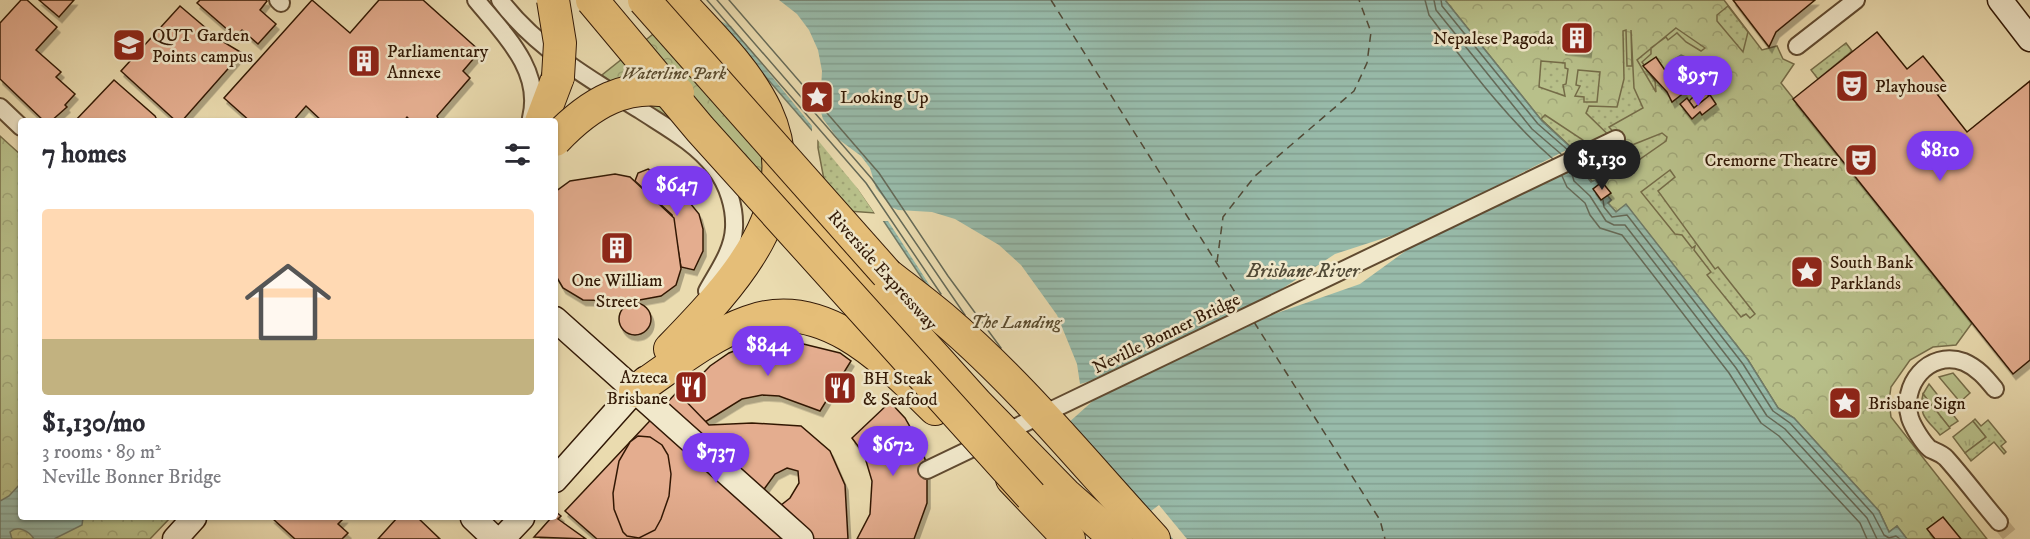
<!DOCTYPE html>
<html lang="en">
<head>
<meta charset="utf-8">
<style>
	:root { --surface:#fff; --page:#f7f7f7; --text:#2b2b33; --muted:#7c7c81; --line:#e1e1e2; --accent:#7c3aed }
	body { margin:0; font-family:"IM FELL DW Pica",serif; background:var(--page); color:var(--text); height:100vh; display:flex; flex-direction:column; font-size:22px; white-space:nowrap }
	* { box-sizing:border-box; margin:0 }
	p { font-size:20px; color:var(--muted) }
	.icon { flex:none; width:33px; height:33px; fill:none; stroke:currentColor; stroke-width:2; stroke-linecap:round; stroke-linejoin:round }
	.map { position:relative; flex:1; overflow:hidden }
	.drawer { position:absolute; left:18px; top:118px; width:540px; height:402px; display:flex; flex-direction:column; background:var(--surface); border-radius:6px; box-shadow:0 2px 4px #0004 }
	.drawer>* { flex:none }
	.price { position:absolute; translate:-50% -51px; padding:0 14px; border-radius:21px; background:var(--accent); color:#fff; font-size:20px; line-height:39px; filter:drop-shadow(0 2px 3px #0008) }
	.price::after { content:''; position:absolute; left:50%; top:36px; width:18px; height:14px; margin-left:-9px; background:inherit; clip-path:polygon(0 0,100% 0,50% 100%) }
	.price.active { background:#222; color:#fff }
	ul { padding:0; list-style:none }
	li { display:grid; align-content:center; gap:12px; height:318px; padding:0 24px }
	li+li { border-top:2px solid var(--line) }
	li span { display:grid; place-items:center; height:186px; border-radius:6px; color:#555 }
	li>.icon { margin-inline-start:auto }
	span .icon { width:108px; height:108px; fill:#fffc; stroke-width:1 }
	li b { font-size:26px }
	h2 { display:flex; justify-content:space-between; align-items:center; height:72px; padding:0 24px; font-size:26px }
	.map>svg:first-child { display:block }
</style>
</head>
<body>
<div class="map">
<svg width="2030" height="539" viewBox="0 0 2030 539">
	<defs>
		<pattern id="grass-tufts" width="24" height="20" patternUnits="userSpaceOnUse" patternTransform="scale(1.5)"><rect width="24" height="20" fill="#b8c08a"/><path d="M3 7l-1-3M5 7V3M7 7l1-3M15 17l-1-3M17 17v-4M19 17l1-3" fill="none" stroke="#9fa476"/></pattern>
		<pattern id="forest-crowns" width="20" height="18" patternUnits="userSpaceOnUse" patternTransform="scale(1.5)"><rect width="20" height="18" fill="#b8c08a"/><path d="M2 6a3 3 0 1 1 6 0M12 15a3 3 0 1 1 6 0" fill="none" stroke="#9fa476"/></pattern>
		<pattern id="garden-dots" width="8" height="8" patternUnits="userSpaceOnUse" patternTransform="scale(1.5)"><rect width="8" height="8" fill="#b8c08a"/><path d="M2 2h.1M6 6h.1" fill="none" stroke="#9fa476" stroke-width="1.8" stroke-linecap="round"/></pattern>
		<pattern id="water-rules" width="6" height="5" patternUnits="userSpaceOnUse" patternTransform="scale(1.5)"><rect width="6" height="5" fill="#98bbaa"/><path d="M0 2.5h6" fill="none" stroke="#83a091"/></pattern>
		<filter id="shadow"><feDropShadow dx="3" dy="5.5" stdDeviation="0" flood-color="#0004"/></filter>
	</defs>
	<rect width="100%" height="100%" fill="#eadbaf"/>
	<filter id="stains"><feTurbulence type="fractalNoise" baseFrequency=".00333" numOctaves="4"/><feColorMatrix values="0 0 0 0 .2 0 0 0 0 .09 0 0 0 0 .02 0 0 0 .5 -.17"/></filter>
	<radialGradient id="worn" r=".72"><stop offset=".6" stop-color="#630" stop-opacity="0"/><stop offset="1" stop-color="#630" stop-opacity=".3"/></radialGradient>
	<g fill="url(#grass-tufts)" stroke="#756c48" stroke-width="1.5">
		<polygon points="1953,373 1970,393 1960,402 1939,377"/>
		<polygon points="1929,384 1958,421 1949,427 1923,394"/>
		<polygon points="1973,421 1986,437 1965,453 1953,437"/>
	</g>
	<g fill="url(#forest-crowns)" stroke="#756c48" stroke-width="1.5">
		<path d="M1445,0H1724L1762,50L1777,46L1783,59L1794,64L1781,83L1972,323L1956,345L1933,347L1910,360L1891,387L1889,401L1891,417L1987,539H1907L1897,526L1889,532L1879,511L1794,418L1778,408L1748,360L1626,205L1616,212L1608,203L1611,200C1602,189 1592,183 1584,172L1591,166L1542,121Z"/>
		<polygon points="667,23 764,129 766,188 602,75"/>
		<polygon points="0,136 21,155 21,518 170,518 150,539 0,539"/>
	</g>
	<g fill="url(#garden-dots)" stroke="#756c48" stroke-width="1.5">
		<polygon points="1728,6 1748,32 1743,52 1717,21 1717,15"/>
		<polygon points="1676,28 1705,48 1701,51 1686,42 1677,33 1668,40 1666,37 1651,48 1651,54 1642,62 1655,81 1656,92 1637,60"/>
		<polygon points="1626,30 1627,66 1632,66 1631,30 1634,88 1643,108 1609,127 1627,147 1662,133 1667,137 1666,141 1630,166 1617,155 1622,148 1586,113 1589,106 1617,107 1624,79 1623,31"/>
		<polygon points="1846,43 1852,51 1818,79 1811,70"/>
		<polygon points="1541,61 1565,63 1565,68 1568,69 1566,84 1563,85 1565,96 1539,87"/>
		<polygon points="1578,70 1600,72 1597,102 1584,102 1584,97 1575,96 1580,86 1576,85"/>
		<polygon points="1545,115 1583,140 1600,159 1591,166 1541,119"/>
		<polygon points="818,128 875,213 848,211 825,185 818,148"/>
		<polygon points="1670,170 1675,177 1658,191 1715,269 1718,267 1755,314 1750,318 1746,314 1741,317 1707,275 1711,272 1694,250 1695,246 1692,248 1682,235 1675,234 1641,192"/>
		<path d="M1923,394L1950,428L1940,435C1930,422 1917,417 1923,394Z"/>
		<polygon points="1975,419 1981,426 1988,420 2006,442 2001,446 2006,452 2004,454 1994,442 1971,461 1965,453 1986,437 1973,421"/>
	</g>
	<g fill="url(#water-rules)" stroke="#6f7a68" stroke-width="1.5">
		<polygon points="699,0 1445,0 1542,121 1591,166 1584,173 1591,182 1595,180 1611,200 1608,203 1616,212 1626,204 1748,360 1778,408 1794,418 1879,511 1889,532 1897,526 1907,539 1080,539 983,361 929,289 861,187"/>
		<polygon points="1681,55 1690,59 1705,77 1687,91 1671,68 1673,60"/>
		<path d="M21,483V518H83L82,525L54,539H34C29,531 18,525 10,532L12,539H0V501L9,496Z"/>
	</g>
	<g fill="#eadbaf">
		<polygon points="698,0 779,0 797,14 809,30 818,50 822,71 820,109 823,119 838,139 861,156 870,168 876,188 891,207 898,210 932,212 955,219 999,245 1021,265 1057,315 1077,364 1080,384 1091,381 1092,384 1256,306 1335,254 1415,228 1576,145 1590,161 1528,186 1422,239 1360,284 1263,318 1096,395 1096,398 1066,425 1141,539 1076,539 1012,430 980,363 888,221 880,221 858,189 812,133 812,126 731,26 714,18"/>
		<polygon points="1159,505 1187,539 1173,539 1151,511"/>
	</g>
	<g fill="none" stroke-linecap="round" stroke-linejoin="round">
		<g stroke="#656a58" stroke-width="1.5">
			<polyline points="707,0 866,183 941,294"/>
			<polyline points="717,0 872,179 965,315"/>
			<polyline points="729,0 879,173 948,276 1001,348"/>
			<path d="M1425,0L1429,15C1467,65 1505,117 1553,159"/>
			<polyline points="1434,0 1436,10 1532,129 1561,154"/>
			<polyline points="1441,0 1442,6 1538,124 1569,151"/>
			<polyline points="1571,171 1574,181 1590,196 1606,221 1614,225 1625,225 1736,368 1767,416 1785,429 1867,518 1877,539"/>
			<polyline points="1562,176 1567,187 1585,203 1590,215 1600,228 1622,235 1729,373 1761,423 1779,436 1860,523 1867,539"/>
			<polyline points="1603,200 1604,207 1612,217 1627,215 1743,364 1773,411 1790,423 1873,514 1884,535 1889,538 1896,536 1900,539"/>
		</g>
		<g stroke="#514a37" stroke-width="1.5" stroke-dasharray="8 6" stroke-linecap="butt">
			<polyline points="1051,0 1245,308"/>
			<polyline points="1217,262 1223,217 1255,176 1354,91 1367,63 1371,32 1359,0"/>
			<polyline points="1254,322 1380,520 1385,539"/>
		</g>
	</g>
	<g fill="#e4ad8f" stroke="#321906" stroke-width="1.5" fill-rule="evenodd" filter="url(#shadow)">
		<polygon points="21,0 27,0 57,27 36,50 61,72 56,77 75,94 65,105 67,107 50,122 45,122 0,79 0,23"/>
		<polygon points="39,0 74,0 59,17"/>
		<polygon points="200,0 266,0 267,1 260,10 276,24 258,44 242,30 236,37 197,3"/>
		<polygon points="312,0 350,33 379,0 423,0 480,51 463,71 470,78 437,116 440,122 412,122 407,117 403,122 323,122 306,106 292,122 251,122 224,98"/>
		<polygon points="1733,0 1815,0 1776,32 1769,47"/>
		<polygon points="180,6 220,40 242,53 181,122 177,122 121,71"/>
		<polygon points="1566,25 1591,28 1588,52 1563,49"/>
		<polygon points="1877,32 1907,69 1923,56 1944,82 1934,90 1967,132 2030,81 2030,360 2013,374 1793,99"/>
		<polygon points="1656,57 1675,85 1677,83 1685,92 1672,102 1667,92 1643,66"/>
		<polygon points="114,80 155,116 158,122 74,122"/>
		<polygon points="1702,88 1709,96 1694,108 1689,101"/>
		<polygon points="1710,95 1716,104 1702,115 1700,112 1692,119 1680,104 1687,98 1694,108"/>
		<polygon points="648,169 677,187 699,214 703,229 703,251 694,270 681,267 672,215 635,181 638,173"/>
		<polygon points="615,174 630,177 674,218 681,269 676,285 661,296 634,301 583,300 563,288 556,276 555,192 570,181"/>
		<polygon points="1602,182 1611,193 1601,200 1593,189"/>
		<circle cx="635" cy="319" r="16"/>
		<polygon points="787,340 840,353 851,361 820,411 779,396 762,395 742,399 705,422 680,397 710,366 729,353 757,342"/>
		<path d="M677,392L709,425L752,423L801,426L830,451L845,485L848,539H597L565,511ZM787,468L798,471L799,483L790,498L776,509L762,492L775,474Z"/>
		<polygon points="890,402 905,418 914,434 927,464 927,503 914,539 857,539 870,514 872,481 864,454 852,438"/>
		<polygon points="638,436 650,437 662,445 668,455 671,474 669,496 661,519 655,530 639,538 627,536 623,532 614,509 613,493 619,461 630,442"/>
		<polygon points="556,512 561,516 558,519 586,539 534,537 551,518 555,518"/>
		<polygon points="1943,517 1961,539 1935,539 1927,529"/>
		<polygon points="272,518 344,518 338,524 348,533 342,539 295,539"/>
		<polygon points="397,518 418,518 440,539 378,539"/>
	</g>
	<g fill="none" stroke-linecap="round" stroke-linejoin="round">
		<polyline stroke="#c5b48d" stroke-width="16" stroke-dasharray="16 8" stroke-linecap="butt" points="1999,522 2013,539"/>
		<defs>
			<g id="street">
				<polyline points="278,0 281,3"/>
				<path d="M476,0C503,33 543,70 531,118"/>
				<path d="M500,0C535,47 591,80 640,110C666,127 696,143 715,168C728,185 735,207 734,228C733,251 718,271 707,291"/>
				<polyline points="1797,46 1856,0"/>
				<polyline points="0,107 21,127"/>
				<path d="M1995,389C1986,378 1978,368 1964,362C1928,349 1900,386 1910,418C1913,427 1923,443 1930,449C1936,452 1941,453 1946,458C1964,478 1981,501 1999,522"/>
				<polyline points="927,470 1616,139"/>
			</g>
			<g id="secondary">
				<polyline points="2000,0 2030,39"/>
				<polyline points="555,319 801,539"/>
				<polyline points="555,480 645,379"/>
				<polyline points="473,518 495,539"/>
				<polyline points="175,539 194,518"/>
				<polyline points="502,539 522,518"/>
			</g>
			<g id="highway">
				<polyline points="541,122 558,77"/>
				<polyline points="787,193 977,404 1065,494 1116,539"/>
				<path d="M887,274C906,289 926,304 945,320C1021,385 1086,465 1154,539"/>
				<path d="M670,349C730,287 810,206 766,111C746,69 709,34 678,0"/>
				<path d="M635,391C671,367 706,337 748,322C823,294 887,362 935,409"/>
				<polyline points="1012,479 1069,539"/>
			</g>
		</defs>
		<use href="#street" stroke="#604a30" stroke-width="20"/>
		<use href="#secondary" stroke="#321906" stroke-width="27"/>
		<use href="#highway" stroke="#321906" stroke-width="34"/>
		<use href="#street" stroke="#f1e8cb" stroke-width="16"/>
		<use href="#secondary" stroke="#f1e8cb" stroke-width="24"/>
		<use href="#highway" stroke="#e5be78" stroke-width="32"/>
		<defs>
			<g id="highway-bridge">
				<polyline points="553,0 560,43 558,77"/>
				<polyline points="592,0 700,129 1031,496"/>
				<polyline points="644,0 887,274"/>
				<path d="M555,140C589,104 627,80 678,93"/>
			</g>
		</defs>
		<use href="#highway-bridge" stroke="#321906" stroke-width="34" stroke-linecap="butt"/>
		<use href="#highway-bridge" stroke="#e5be78" stroke-width="32"/>
	</g>
	<defs>
		<symbol id="building-square" viewBox="-11 -11 22 22"><rect x="-9" y="-9" width="18" height="18" rx="4" fill="#8f2418" stroke="#f1e8cb"/><path d="M-4-6H4V6H1V3H-1V6H-4ZM-2.5-4.3h1.7v1.8h-1.7ZM.8-4.3h1.7v1.8H.8ZM-2.5-1h1.7V.8h-1.7ZM.8-1h1.7V.8H.8Z" fill="#fff"/></symbol>
		<symbol id="university-square" viewBox="-11 -11 22 22"><rect x="-9" y="-9" width="18" height="18" rx="4" fill="#8f2418" stroke="#f1e8cb"/><path d="M0-5L7-2L0 1L-7-2ZM-4 1L0 2.5L4 1V4Q0 6-4 4Z" fill="#fff"/></symbol>
		<symbol id="theatre-square" viewBox="-11 -11 22 22"><rect x="-9" y="-9" width="18" height="18" rx="4" fill="#8f2418" stroke="#f1e8cb"/><path d="M-5-5.5Q0-4 5-5.5V0Q5 5 0 6Q-5 5-5 0ZM-3.3-2.5H-1v1.5H-3.3ZM1-2.5H3.3v1.5H1ZM-2.8 1Q0 5.5 2.8 1Z" fill="#fff"/></symbol>
		<symbol id="sight-square" viewBox="-11 -11 22 22"><rect x="-9" y="-9" width="18" height="18" rx="4" fill="#8f2418" stroke="#f1e8cb"/><path d="M0-6L1.8-2.2L6-1.7L2.9 1.2L3.7 5.4L0 3.3L-3.7 5.4L-2.9 1.2L-6-1.7L-1.8-2.2Z" fill="#fff"/></symbol>
		<symbol id="restaurant-square" viewBox="-11 -11 22 22"><rect x="-9" y="-9" width="18" height="18" rx="4" fill="#8f2418" stroke="#f1e8cb"/><path d="M-5-6h1v4h1v-4h1v4h1v-4h1v5L-1.5 .5V6h-2V.5L-5-1ZM5-6V6H3V1.5H1.5Q1.5-4 5-6Z" fill="#fff"/></symbol>
	</defs>
	<g fill-rule="evenodd">
		<use href="#building-square" x="1558" y="19" width="38" height="38"/>
		<use href="#university-square" x="110" y="26" width="38" height="38"/>
		<use href="#building-square" x="345" y="42" width="38" height="38"/>
		<use href="#theatre-square" x="1833" y="67" width="38" height="38"/>
		<use href="#sight-square" x="798" y="78" width="38" height="38"/>
		<use href="#theatre-square" x="1842" y="141" width="38" height="38"/>
		<use href="#building-square" x="598" y="229" width="38" height="38"/>
		<use href="#sight-square" x="1788" y="253" width="38" height="38"/>
		<use href="#restaurant-square" x="672" y="368" width="38" height="38"/>
		<use href="#restaurant-square" x="821" y="369" width="38" height="38"/>
		<use href="#sight-square" x="1826" y="384" width="38" height="38"/>
	</g>
	<g text-anchor="middle" stroke-width="5" stroke-linejoin="round" paint-order="stroke">
		<g font-size="18" fill="#321906" stroke="#f1e8cb" text-anchor="start">
			<text x="152" y="41">QUT Garden<tspan x="152" dy="21">Points campus</tspan></text>
			<text x="1554" y="44" text-anchor="end">Nepalese Pagoda</text>
			<text x="387" y="57">Parliamentary<tspan x="387" dy="21">Annexe</tspan></text>
			<text x="1875" y="92">Playhouse</text>
			<text x="840" y="103">Looking Up</text>
			<text x="1838" y="166" text-anchor="end">Cremorne Theatre</text>
			<text x="1830" y="268">South Bank<tspan x="1830" dy="21">Parklands</tspan></text>
			<text x="617" y="286" text-anchor="middle">One William<tspan x="617" dy="21">Street</tspan></text>
			<text x="668" y="383" text-anchor="end">Azteca<tspan x="668" dy="21">Brisbane</tspan></text>
			<text x="863" y="384">BH Steak<tspan x="863" dy="21">&amp; Seafood</tspan></text>
			<text x="1868" y="409">Brisbane Sign</text>
		</g>
		<g font-size="18" font-style="italic" fill="#5a4b2e" stroke="#f1e8cb">
			<text x="674" y="79">Waterline Park</text>
			<text x="1016" y="328">The Landing</text>
		</g>
		<g font-size="18" fill="#321906" stroke="#f1e8cb">
			<text transform="translate(883 270) rotate(48)" y="6">Riverside Expressway</text>
			<text transform="translate(1166 333) rotate(-26)" y="6">Neville Bonner Bridge</text>
		</g>
		<g font-size="20" font-style="italic" fill="#514a37" stroke="#f1e8cb">
			<text x="1303" y="277">Brisbane River</text>
		</g>
	</g>
	<rect width="100%" height="100%" filter="url(#stains)"/>
	<rect width="100%" height="100%" fill="url(#worn)"/>
</svg>
<b class="price" style="left:1698px;top:107px">$957</b>
<b class="price" style="left:1940px;top:182px">$810</b>
<b class="price active" style="left:1602px;top:191px">$1,130</b>
<b class="price" style="left:677px;top:217px">$647</b>
<b class="price" style="left:768px;top:377px">$844</b>
<b class="price" style="left:893px;top:477px">$672</b>
<b class="price" style="left:716px;top:484px">$737</b>
<section class="drawer">
<h2>7 homes<svg class="icon" aria-label="filters" viewBox="0 0 24 24"><path d="M4 7h16M4 17h16"/><circle cx="9" cy="7" r="2"/><circle cx="15" cy="17" r="2"/></svg></h2>
<ul>
<li><span style="background:linear-gradient(#ffd9b3 70%,#c2b280 0)"><svg class="icon" aria-label="home" viewBox="0 0 24 24"><path d="M3 11l9-7 9 7M6 9v11h12V9"/></svg></span><div><b>$1,130/mo</b><p>3 rooms · 89 m²</p><p>Neville Bonner Bridge</p></div></li>
</ul>
</section>
</div>
</body>
</html>
